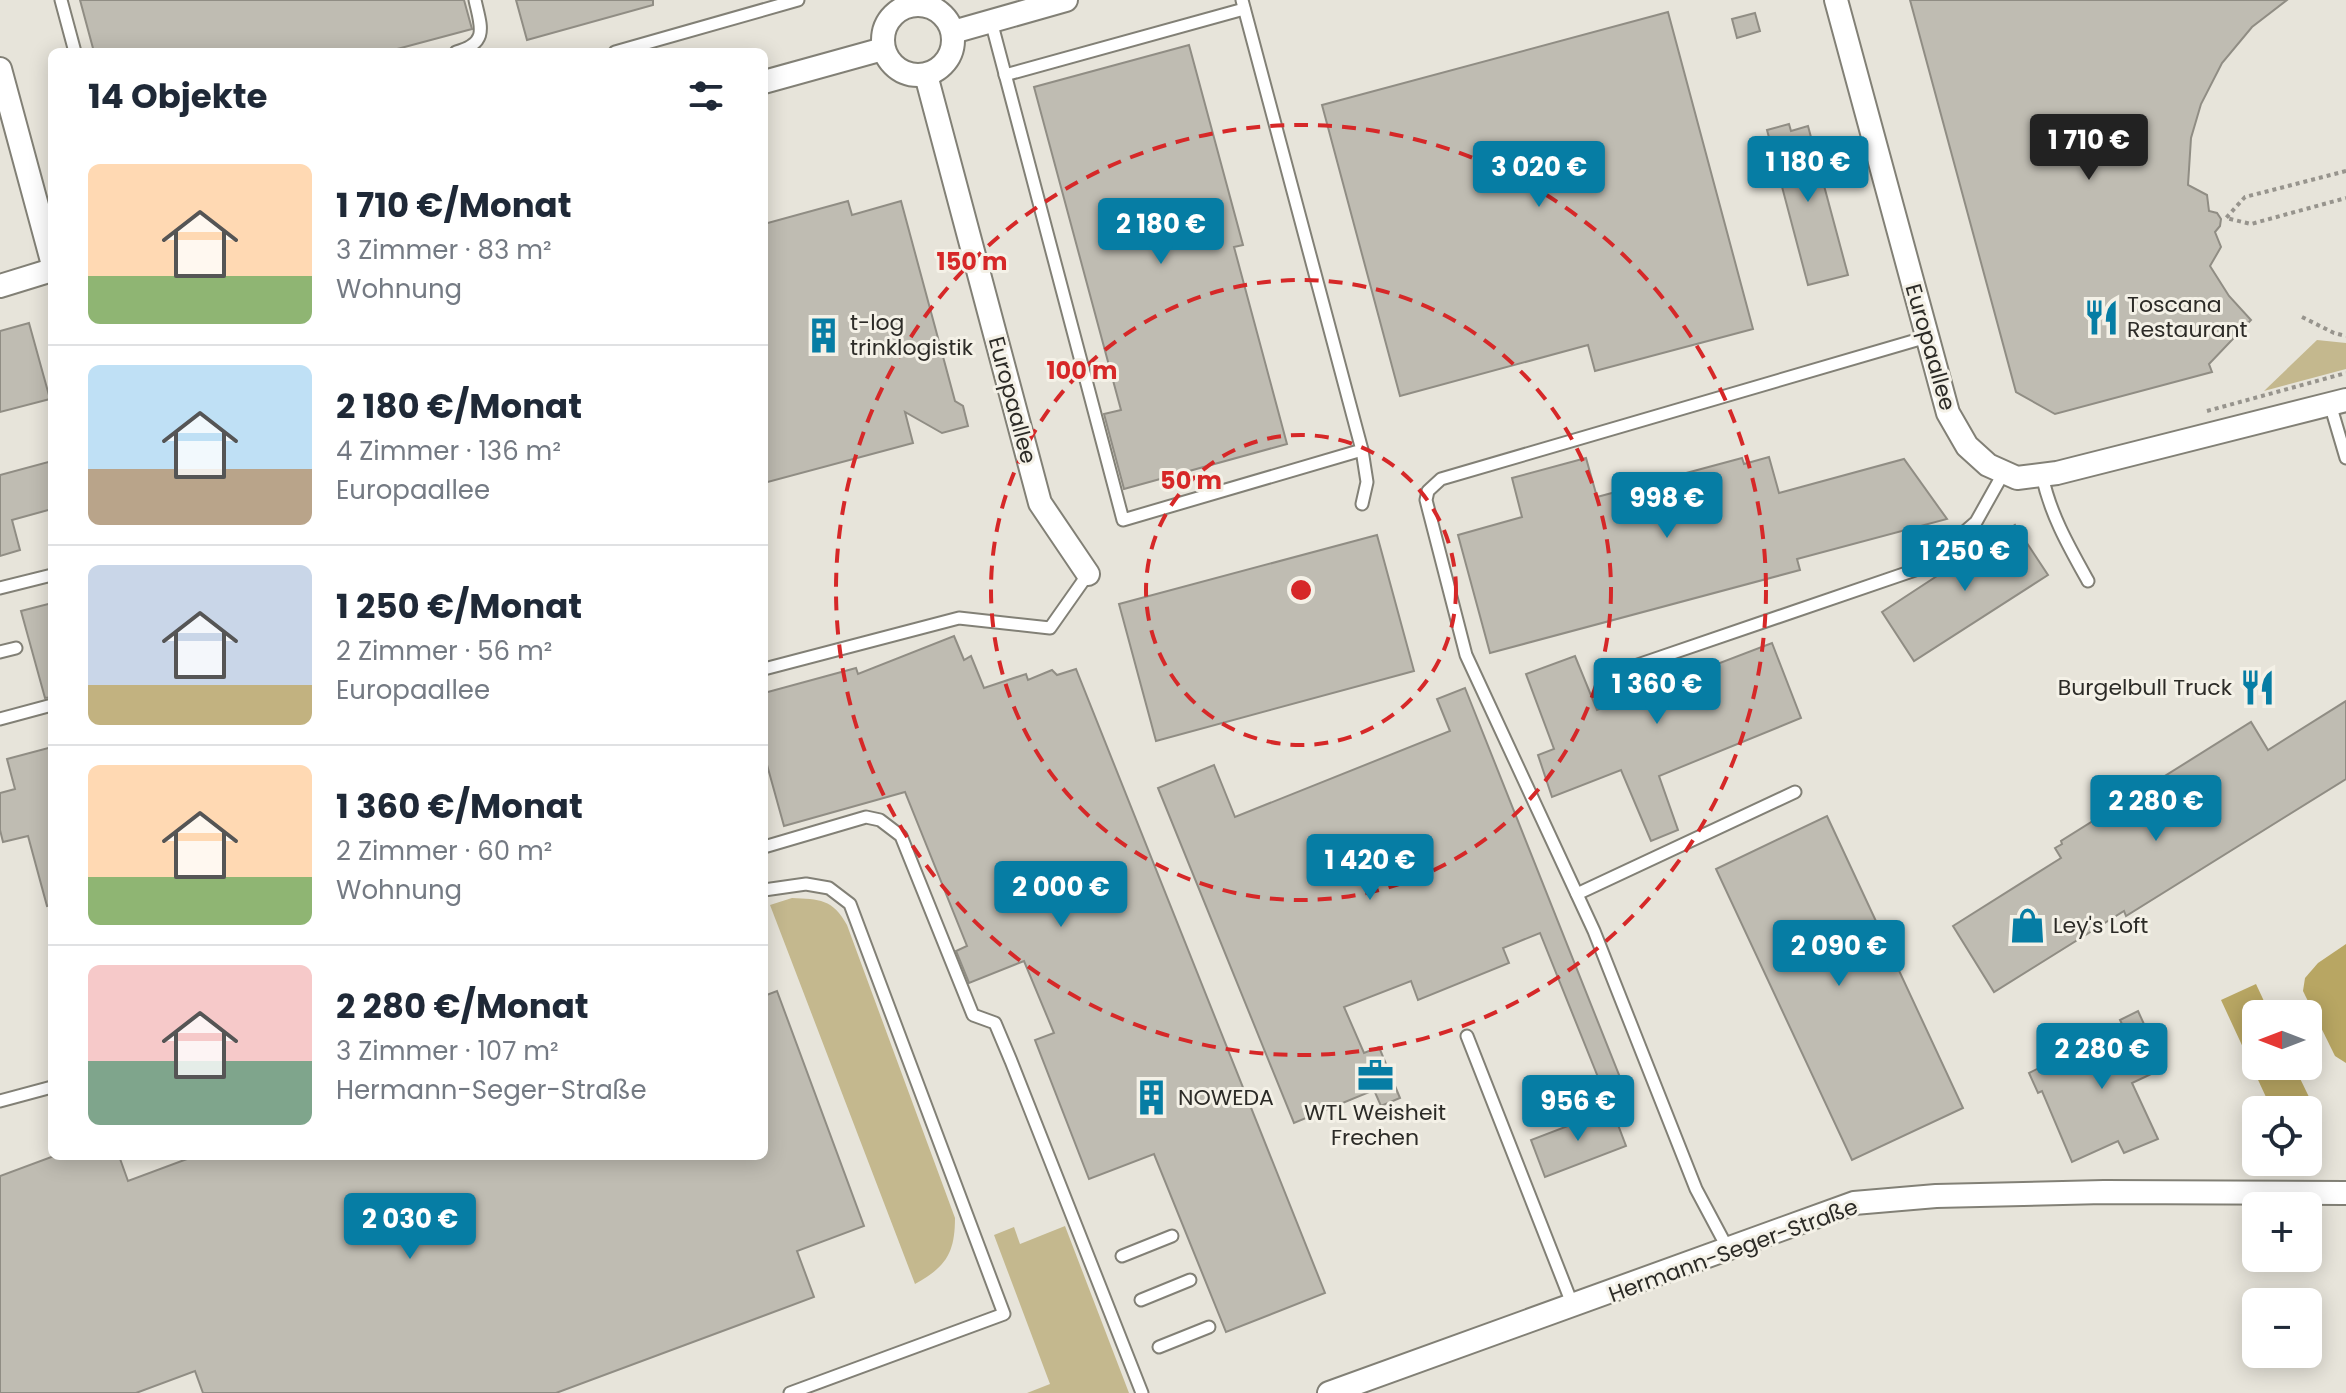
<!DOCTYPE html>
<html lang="de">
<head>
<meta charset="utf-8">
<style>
	:root { --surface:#fff; --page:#f6f6f7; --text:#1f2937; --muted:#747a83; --line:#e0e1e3; --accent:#067da4 }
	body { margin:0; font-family:Poppins,sans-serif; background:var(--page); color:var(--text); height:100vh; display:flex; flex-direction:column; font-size:30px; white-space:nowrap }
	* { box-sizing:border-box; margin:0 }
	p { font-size:26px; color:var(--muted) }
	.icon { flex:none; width:44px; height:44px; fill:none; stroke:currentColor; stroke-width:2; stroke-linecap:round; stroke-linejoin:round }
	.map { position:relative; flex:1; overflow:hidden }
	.side { position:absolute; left:48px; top:48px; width:720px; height:1112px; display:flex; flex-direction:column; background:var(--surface); border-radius:12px; box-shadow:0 4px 20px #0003 }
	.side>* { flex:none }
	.needle { width:52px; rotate:270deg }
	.tools { position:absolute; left:2242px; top:1000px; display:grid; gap:16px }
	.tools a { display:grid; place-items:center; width:80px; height:80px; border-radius:12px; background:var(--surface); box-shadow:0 4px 20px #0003; font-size:40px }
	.price { position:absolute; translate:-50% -68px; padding:0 18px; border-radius:8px; background:var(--accent); color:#fff; font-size:26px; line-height:52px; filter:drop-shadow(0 2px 4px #0008) }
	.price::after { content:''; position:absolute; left:50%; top:48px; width:24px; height:18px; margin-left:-12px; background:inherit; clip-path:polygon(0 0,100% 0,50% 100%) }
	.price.selected { background:#222; color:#fff }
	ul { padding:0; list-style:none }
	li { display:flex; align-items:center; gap:24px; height:200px; padding:0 40px }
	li+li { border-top:2px solid var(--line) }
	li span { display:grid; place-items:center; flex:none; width:224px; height:160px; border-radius:12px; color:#555 }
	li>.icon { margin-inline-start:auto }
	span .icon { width:96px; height:96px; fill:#fffc; stroke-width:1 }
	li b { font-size:34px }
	h2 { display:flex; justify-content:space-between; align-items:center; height:96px; padding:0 40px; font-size:34px }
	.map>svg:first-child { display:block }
</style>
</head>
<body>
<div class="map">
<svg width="2346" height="1393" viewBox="0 0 2346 1393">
	<rect width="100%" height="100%" fill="#e7e4da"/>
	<g fill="#c4b88e">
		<polygon points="2317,340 2346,343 2346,369 2264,391"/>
		<path d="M792,898C819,899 833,899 847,925L955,1218C955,1253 946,1267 915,1284L770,905Z"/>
		<polygon points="1065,1226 1129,1393 1027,1393 1050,1384 994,1235 1014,1227 1020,1244"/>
	</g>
	<g fill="#b8a663">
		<polygon points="2346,944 2346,1063 2335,1056 2303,991 2305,978 2318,963"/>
		<polygon points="2256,984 2270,1014 2256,1014 2256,1066 2294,1066 2309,1097 2281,1110 2272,1110 2221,1000"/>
	</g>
	<g fill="#bfbcb2" stroke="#908d84" stroke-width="2">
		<polygon points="80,0 464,0 472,29 386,52 94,52"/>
		<polygon points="516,0 653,0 653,5 527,40"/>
		<polygon points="1910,0 2287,0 2252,27 2222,63 2201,104 2191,138 2188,185 2207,195 2209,211 2217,213 2221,219 2220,226 2215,232 2221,247 2210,266 2229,296 2251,320 2209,364 2212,372 2055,414 2016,392"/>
		<polygon points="1668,12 1753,329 1595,371 1588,345 1400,396 1322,105"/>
		<polygon points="1755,13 1760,31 1737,38 1732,19"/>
		<polygon points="1189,45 1243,245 1234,247 1287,444 1124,489 1104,414 1121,410 1034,87"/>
		<polygon points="1789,124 1791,131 1808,126 1848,275 1808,285 1767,130"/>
		<polygon points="848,201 852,215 901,201 955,401 963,406 968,426 942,433 905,412 913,443 764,483 764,224"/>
		<polygon points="29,323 50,399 0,412 0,331"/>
		<polygon points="1769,457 1779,493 1904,459 1947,519 1797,559 1800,570 1490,653 1458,535 1522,517 1512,478 1586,458 1597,497 1742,458 1744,464"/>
		<polygon points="52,461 52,509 12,520 20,550 0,556 0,475"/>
		<polygon points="2015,525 2048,575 1914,661 1882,612"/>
		<polygon points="1377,535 1414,671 1156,741 1119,604"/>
		<polygon points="52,603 52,697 45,698 21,611"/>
		<polygon points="954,636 964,660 971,656 984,688 1026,674 1028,680 1052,670 1057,675 1076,669 1325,1293 1226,1332 1154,1154 1089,1179 1035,1040 1054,1033 1024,961 969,983 956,951 967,946 905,792 784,826 764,754 764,693 856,668 858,674"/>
		<polygon points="1772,643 1801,718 1659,776 1678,830 1651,841 1621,770 1552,797 1538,755 1554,749 1526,674 1575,656 1597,710"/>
		<polygon points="1465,688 1625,1090 1606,1097 1540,933 1503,948 1509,963 1418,1000 1411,981 1344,1007 1364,1053 1379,1047 1400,1098 1381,1106 1374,1090 1294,1123 1158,788 1214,765 1235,817 1450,731 1437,699"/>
		<polygon points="2346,701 2346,779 2126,916 2124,911 1994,992 1953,926 2061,858 2055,848 2062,844 2061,841 2251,722 2268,750"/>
		<polygon points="52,747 52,905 47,906 28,836 3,842 0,830 0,793 15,789 7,759"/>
		<polygon points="1827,816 1963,1108 1852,1160 1716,869"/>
		<polygon points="777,991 864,1226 797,1251 814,1297 556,1393 203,1393 195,1371 136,1393 0,1393 0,1176 54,1156 119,1156 128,1181 195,1156 764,1156 764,996"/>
		<polygon points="2138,1011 2164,1068 2132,1083 2158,1139 2124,1153 2118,1141 2072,1162 2042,1091 2038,1093 2029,1073 2123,1026 2120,1020"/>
		<polygon points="1612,1109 1626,1146 1545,1177 1531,1140"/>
	</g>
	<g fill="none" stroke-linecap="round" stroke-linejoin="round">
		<defs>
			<g id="service">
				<polyline points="61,0 75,52"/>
				<polyline points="991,21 1123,520 1362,450 1242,0"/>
				<path d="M456,52C489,43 481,27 475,0"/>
				<polyline points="615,52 798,0"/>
				<polyline points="1005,75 1244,9"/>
				<polyline points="2330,404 2346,458"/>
				<polyline points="1362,450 1367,482 1362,504"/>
				<path d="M2042,475C2050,514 2069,547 2088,581"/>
				<polyline points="0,588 52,575"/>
				<polyline points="0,652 16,648"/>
				<polyline points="764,669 959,618 1050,628 1088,574"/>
				<polyline points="1623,670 1924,567 1976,522 2004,472"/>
				<polyline points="0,719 52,705"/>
				<polyline points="764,847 866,817 880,820 901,836 973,1015 995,1023 1011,1061 1142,1393"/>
				<polyline points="764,890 806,884 829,888 850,904 1004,1314 790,1393"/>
				<polyline points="1577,894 1795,792"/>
				<polyline points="1467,1036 1573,1306"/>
				<polyline points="0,1101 52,1087"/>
				<polyline points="1728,1249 1696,1189 1594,931 1466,655 1426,500 1428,491 1441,479 1927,337"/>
				<polyline points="1122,1256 1172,1236"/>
				<polyline points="1141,1300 1190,1280"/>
				<polyline points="1159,1347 1209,1327"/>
			</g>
			<g id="minor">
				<polyline points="1836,0 1948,413 1967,446 1988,465 2017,478 2057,473 2346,400"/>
				<circle cx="918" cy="40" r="35"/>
				<polyline points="953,32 1066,0"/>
				<polyline points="0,69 52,261"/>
				<polyline points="926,75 1040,503 1088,574"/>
				<polyline points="764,82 883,49"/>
				<polyline points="0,286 52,270"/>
				<polyline points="1329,1393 1854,1203 1936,1196 2104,1192 2346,1193"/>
			</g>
		</defs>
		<use href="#service" stroke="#828076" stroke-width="15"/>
		<use href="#minor" stroke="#828076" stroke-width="26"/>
		<g stroke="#97948d" stroke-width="4" stroke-dasharray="4 4" stroke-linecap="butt">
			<polyline points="2346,171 2245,197 2226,218 2251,224 2346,198"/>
			<polyline points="2302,317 2334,333 2346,336"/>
			<polyline points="2207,411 2346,373"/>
		</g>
		<use href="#service" stroke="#fff" stroke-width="11"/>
		<use href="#minor" stroke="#fff" stroke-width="22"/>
	</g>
	<g fill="none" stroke="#d62828" stroke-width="4" stroke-dasharray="14 10">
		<circle cx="1301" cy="590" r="155"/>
		<circle cx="1301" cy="590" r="310"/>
		<circle cx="1301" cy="590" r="465"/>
	</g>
	<defs>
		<symbol id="restaurant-bare" viewBox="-9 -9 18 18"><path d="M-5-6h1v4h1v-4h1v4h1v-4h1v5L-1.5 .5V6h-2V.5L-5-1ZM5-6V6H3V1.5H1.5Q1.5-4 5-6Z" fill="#067da4" stroke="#f4f1e7" stroke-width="2.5" paint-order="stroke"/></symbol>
		<symbol id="building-bare" viewBox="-9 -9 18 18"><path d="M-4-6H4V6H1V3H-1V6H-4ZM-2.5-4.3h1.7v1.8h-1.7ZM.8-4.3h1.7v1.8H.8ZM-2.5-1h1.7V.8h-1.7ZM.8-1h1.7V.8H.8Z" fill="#067da4" stroke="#f4f1e7" stroke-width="2.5" paint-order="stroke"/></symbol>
		<symbol id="shop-bare" viewBox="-9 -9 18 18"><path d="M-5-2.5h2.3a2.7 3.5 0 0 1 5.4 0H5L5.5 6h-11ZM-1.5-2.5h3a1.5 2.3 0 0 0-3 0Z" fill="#067da4" stroke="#f4f1e7" stroke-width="2.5" paint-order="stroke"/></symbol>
		<symbol id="office-bare" viewBox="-9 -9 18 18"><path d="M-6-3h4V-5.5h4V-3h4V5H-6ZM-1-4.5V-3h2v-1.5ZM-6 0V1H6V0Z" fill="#067da4" stroke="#f4f1e7" stroke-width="2.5" paint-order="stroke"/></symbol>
	</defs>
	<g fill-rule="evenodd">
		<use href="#restaurant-bare" x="2076" y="292" width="51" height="51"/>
		<use href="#building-bare" x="798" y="310" width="51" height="51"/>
		<use href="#restaurant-bare" x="2232" y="662" width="51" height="51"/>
		<use href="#shop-bare" x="2002" y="900" width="51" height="51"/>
		<use href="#office-bare" x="1350" y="1050" width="51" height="51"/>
		<use href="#building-bare" x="1126" y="1072" width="51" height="51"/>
	</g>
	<g text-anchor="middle" stroke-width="6" stroke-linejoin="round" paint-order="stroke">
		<g font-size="22" fill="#2c2b27" stroke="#f4f1e7" text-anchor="start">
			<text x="2127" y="312">Toscana<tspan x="2127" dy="25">Restaurant</tspan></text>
			<text x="850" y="330">t-log<tspan x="850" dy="25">trinklogistik</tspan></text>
			<text x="2232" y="695" text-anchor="end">Burgelbull Truck</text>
			<text x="2053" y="933">Ley's Loft</text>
			<text x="1178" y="1105">NOWEDA</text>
			<text x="1375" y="1120" text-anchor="middle">WTL Weisheit<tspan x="1375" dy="25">Frechen</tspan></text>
		</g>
		<g font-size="22" fill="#2c2b27" stroke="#f4f1e7">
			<text transform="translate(1931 347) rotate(74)" y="8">Europaallee</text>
			<text transform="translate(1013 400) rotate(75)" y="8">Europaallee</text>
			<text transform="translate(1733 1250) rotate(-20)" y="8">Hermann-Seger-Straße</text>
		</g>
	</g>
	<circle cx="1301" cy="590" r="12" fill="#d62828" stroke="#f4f1e7" stroke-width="4"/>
	<g font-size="24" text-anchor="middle" font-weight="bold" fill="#d62828" stroke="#f4f1e7" stroke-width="6" stroke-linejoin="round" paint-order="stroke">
		<text x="972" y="270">150 m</text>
		<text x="1082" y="379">100 m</text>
		<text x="1191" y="489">50 m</text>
	</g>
</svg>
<div class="tools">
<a><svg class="needle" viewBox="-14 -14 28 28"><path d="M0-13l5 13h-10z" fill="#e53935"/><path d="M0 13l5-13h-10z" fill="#747a83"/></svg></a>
<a><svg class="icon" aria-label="locate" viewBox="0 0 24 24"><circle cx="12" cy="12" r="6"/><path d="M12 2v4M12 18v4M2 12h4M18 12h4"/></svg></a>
<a>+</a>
<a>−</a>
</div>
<b class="price selected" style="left:2089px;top:182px">1 710 €</b>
<b class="price" style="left:1808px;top:204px">1 180 €</b>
<b class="price" style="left:1539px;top:209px">3 020 €</b>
<b class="price" style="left:1161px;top:266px">2 180 €</b>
<b class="price" style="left:1667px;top:540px">998 €</b>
<b class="price" style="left:1965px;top:593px">1 250 €</b>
<b class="price" style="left:1657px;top:726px">1 360 €</b>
<b class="price" style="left:2156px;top:843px">2 280 €</b>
<b class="price" style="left:1370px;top:902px">1 420 €</b>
<b class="price" style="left:1061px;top:929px">2 000 €</b>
<b class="price" style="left:1839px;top:988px">2 090 €</b>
<b class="price" style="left:2102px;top:1091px">2 280 €</b>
<b class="price" style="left:1578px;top:1143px">956 €</b>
<b class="price" style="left:410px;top:1261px">2 030 €</b>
<section class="side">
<h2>14 Objekte<svg class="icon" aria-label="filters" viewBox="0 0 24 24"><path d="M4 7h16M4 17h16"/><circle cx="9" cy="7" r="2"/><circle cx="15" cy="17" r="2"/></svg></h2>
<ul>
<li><span style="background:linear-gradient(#ffd9b3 70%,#8fb573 0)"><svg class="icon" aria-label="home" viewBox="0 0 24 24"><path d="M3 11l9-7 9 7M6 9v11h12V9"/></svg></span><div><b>1 710 €/Monat</b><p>3 Zimmer · 83 m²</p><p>Wohnung</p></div></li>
<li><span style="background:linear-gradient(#bfe0f5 65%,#b9a48a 0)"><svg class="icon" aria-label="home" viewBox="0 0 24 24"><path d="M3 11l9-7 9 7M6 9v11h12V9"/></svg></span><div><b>2 180 €/Monat</b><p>4 Zimmer · 136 m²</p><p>Europaallee</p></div></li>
<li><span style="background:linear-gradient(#c9d6e8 75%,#c2b280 0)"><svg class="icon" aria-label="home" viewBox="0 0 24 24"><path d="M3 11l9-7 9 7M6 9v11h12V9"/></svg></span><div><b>1 250 €/Monat</b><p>2 Zimmer · 56 m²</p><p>Europaallee</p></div></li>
<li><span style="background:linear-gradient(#ffd9b3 70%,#8fb573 0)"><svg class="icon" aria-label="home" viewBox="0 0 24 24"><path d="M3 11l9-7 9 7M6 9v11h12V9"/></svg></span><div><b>1 360 €/Monat</b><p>2 Zimmer · 60 m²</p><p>Wohnung</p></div></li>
<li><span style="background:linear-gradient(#f6c9c9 60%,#7fa58c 0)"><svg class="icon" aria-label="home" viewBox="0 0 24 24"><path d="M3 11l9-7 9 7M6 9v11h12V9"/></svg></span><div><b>2 280 €/Monat</b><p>3 Zimmer · 107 m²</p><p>Hermann-Seger-Straße</p></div></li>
</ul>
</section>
</div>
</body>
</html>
